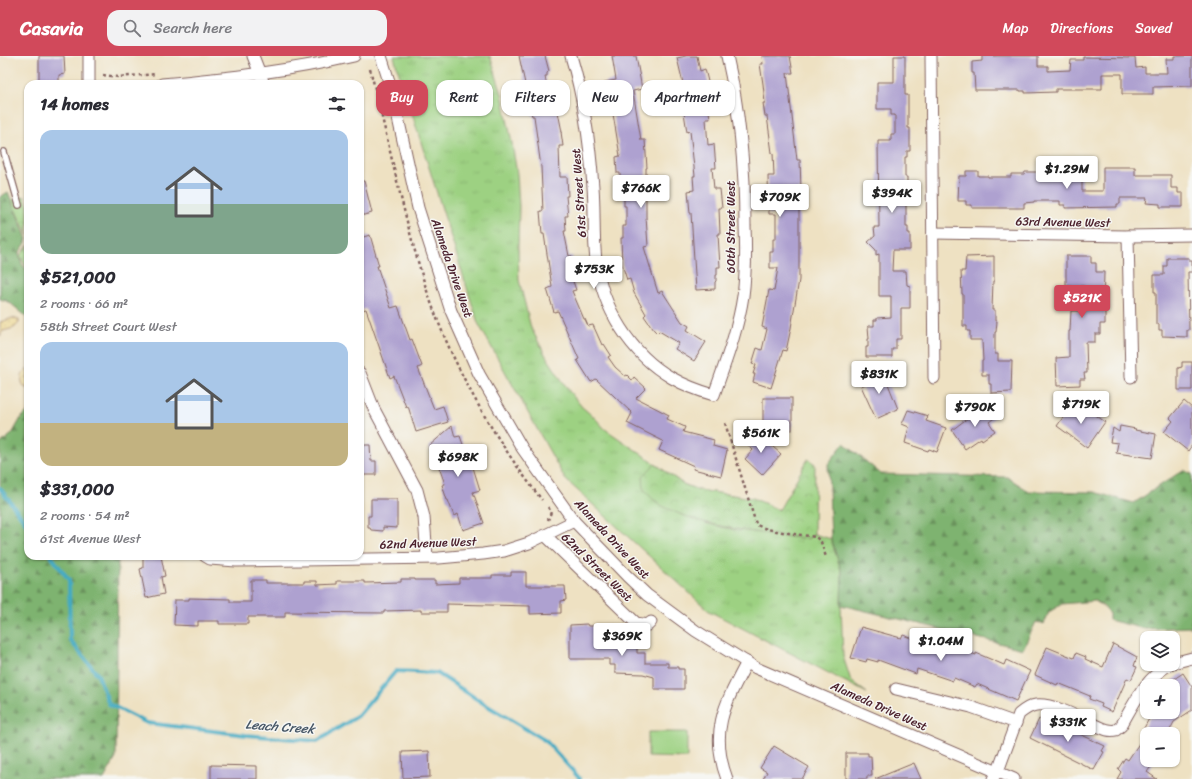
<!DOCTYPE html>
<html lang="en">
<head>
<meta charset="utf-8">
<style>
	:root { --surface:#fff; --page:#f2f2f3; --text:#2b2b33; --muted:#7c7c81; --accent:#d1495b }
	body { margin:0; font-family:Sriracha,sans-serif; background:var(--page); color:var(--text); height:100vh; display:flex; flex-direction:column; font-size:15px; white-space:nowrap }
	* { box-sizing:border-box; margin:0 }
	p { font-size:13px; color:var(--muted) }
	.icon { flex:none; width:22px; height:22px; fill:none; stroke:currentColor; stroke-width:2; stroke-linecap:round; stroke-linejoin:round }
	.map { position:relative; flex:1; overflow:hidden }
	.sheet { position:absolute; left:24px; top:24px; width:340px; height:480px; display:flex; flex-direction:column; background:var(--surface); border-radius:12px; box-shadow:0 1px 3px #0004 }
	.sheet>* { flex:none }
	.banner { position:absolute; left:376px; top:24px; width:380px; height:36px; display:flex; gap:8px }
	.controls { position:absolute; left:1140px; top:575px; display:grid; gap:8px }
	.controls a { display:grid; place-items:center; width:40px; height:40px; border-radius:8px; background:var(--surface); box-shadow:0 1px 3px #0004; font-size:20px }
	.price { position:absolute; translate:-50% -34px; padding:0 9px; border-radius:4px; background:#fff; color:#222; font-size:13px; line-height:26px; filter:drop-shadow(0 1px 2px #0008) }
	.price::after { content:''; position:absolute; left:50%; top:24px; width:12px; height:9px; margin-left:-6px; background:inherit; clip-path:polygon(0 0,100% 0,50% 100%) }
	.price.selected { background:var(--accent); color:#fff }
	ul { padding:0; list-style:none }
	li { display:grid; align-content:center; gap:8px; height:212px; padding:0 16px }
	li span { display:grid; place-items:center; height:124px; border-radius:12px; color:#555 }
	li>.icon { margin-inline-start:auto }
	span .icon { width:72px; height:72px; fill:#fffc; stroke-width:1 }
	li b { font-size:17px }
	h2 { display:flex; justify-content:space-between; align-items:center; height:48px; padding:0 16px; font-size:17px }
	.pill { padding:0 14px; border-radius:12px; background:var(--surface); box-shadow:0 1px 3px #0004; font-size:14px; line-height:36px }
	.pill.selected { background:var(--accent); color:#fff }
	header { display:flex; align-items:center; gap:24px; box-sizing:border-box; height:56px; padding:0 20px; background:var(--accent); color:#fff }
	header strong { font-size:19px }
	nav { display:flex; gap:22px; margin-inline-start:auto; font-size:14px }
	.search { width:280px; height:36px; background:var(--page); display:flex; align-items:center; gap:10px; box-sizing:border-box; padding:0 14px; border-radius:12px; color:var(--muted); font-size:15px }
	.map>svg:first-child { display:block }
</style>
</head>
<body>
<header>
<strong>Casavia</strong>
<div class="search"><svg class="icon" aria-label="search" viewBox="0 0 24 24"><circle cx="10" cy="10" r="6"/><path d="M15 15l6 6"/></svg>Search here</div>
<nav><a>Map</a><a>Directions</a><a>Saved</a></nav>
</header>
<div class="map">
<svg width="1192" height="723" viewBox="0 0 1192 723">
	<defs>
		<pattern id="grass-tufts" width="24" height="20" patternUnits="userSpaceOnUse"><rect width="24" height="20" fill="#9dd182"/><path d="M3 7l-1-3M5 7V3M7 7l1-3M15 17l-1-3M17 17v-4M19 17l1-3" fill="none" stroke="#89b370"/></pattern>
		<pattern id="forest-firs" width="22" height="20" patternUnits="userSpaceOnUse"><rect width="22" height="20" fill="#7eb370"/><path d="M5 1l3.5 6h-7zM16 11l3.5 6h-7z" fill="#69915c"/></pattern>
		<pattern id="sand-dots" width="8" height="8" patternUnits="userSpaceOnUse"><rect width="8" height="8" fill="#eeda9e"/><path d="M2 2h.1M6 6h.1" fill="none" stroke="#cebb88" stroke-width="1.8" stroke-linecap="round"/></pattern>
		<pattern id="park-crowns" width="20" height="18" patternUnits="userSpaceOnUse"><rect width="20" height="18" fill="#9dd182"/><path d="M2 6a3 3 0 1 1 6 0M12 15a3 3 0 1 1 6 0" fill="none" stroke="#89b370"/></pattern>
	</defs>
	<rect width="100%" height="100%" fill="#f6f6f2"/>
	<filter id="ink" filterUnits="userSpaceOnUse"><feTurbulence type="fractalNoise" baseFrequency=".025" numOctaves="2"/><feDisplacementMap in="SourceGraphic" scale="8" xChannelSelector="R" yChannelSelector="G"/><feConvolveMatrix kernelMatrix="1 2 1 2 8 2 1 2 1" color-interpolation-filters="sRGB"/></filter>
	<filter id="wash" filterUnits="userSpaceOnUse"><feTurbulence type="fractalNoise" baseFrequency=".012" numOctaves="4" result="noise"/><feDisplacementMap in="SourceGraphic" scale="16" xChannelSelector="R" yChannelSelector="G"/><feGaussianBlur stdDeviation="0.9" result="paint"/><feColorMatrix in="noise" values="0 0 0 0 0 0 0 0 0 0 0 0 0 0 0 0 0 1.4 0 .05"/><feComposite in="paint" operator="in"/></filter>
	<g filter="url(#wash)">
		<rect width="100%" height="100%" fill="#eee1c2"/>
		<polygon fill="url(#grass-tufts)" stroke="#747856" points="394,0 490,0 502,38 512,87 517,118 519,150 518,191 519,224 531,272 546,300 569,335 582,351 595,362 605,373 650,404 683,428 698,434 744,441 705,467 731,473 807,483 814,478 831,483 842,517 841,549 843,600 851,625 867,637 709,555 565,423 478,267 402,26 397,12"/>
		<g fill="url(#forest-firs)" stroke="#64694e">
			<polygon points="8,136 27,183 26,187 19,197 22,208 28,216 28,262 9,246 0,243 0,141"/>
			<polygon points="28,355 28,500 118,500 116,702 104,723 0,723 0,388 12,378 21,362"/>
			<polygon points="844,387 881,418 1007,421 1029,435 1094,436 1134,447 1183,414 1192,418 1192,571 1145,573 1109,564 1109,557 1103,550 1095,545 1062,548 1049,556 1044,568 1036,566 1023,593 841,549 842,517 831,483 828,408"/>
		</g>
		<g fill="url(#sand-dots)" stroke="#9c7c64">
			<polygon points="13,262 19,264 19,267 14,272 3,275 0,280 0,266"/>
			<path d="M28,313V333L24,331C20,324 21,317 28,313Z"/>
		</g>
		<g fill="url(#park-crowns)" stroke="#747856">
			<polygon points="24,140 28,150 28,180 14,151 12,144"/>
			<polygon points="28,189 28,214 20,200"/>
			<path d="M808,403L815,408L814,478L807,483C758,476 707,473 662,450C655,446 649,439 644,434L643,420L655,408L683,428L698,434L753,442L779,454Z"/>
		</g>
		<polygon fill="#9dd182" stroke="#747856" points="648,676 687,676 687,702 648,701"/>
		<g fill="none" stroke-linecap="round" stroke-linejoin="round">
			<g stroke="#42aac2" stroke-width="4">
				<polyline points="0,432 28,470"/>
				<polyline points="51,500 69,524 70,584 98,619 109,648 147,667 246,679 317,685 358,660 396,615 437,617 486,649 546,685 580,723"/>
			</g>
		</g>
		<g id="blocks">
			<g fill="#aea1d0">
				<polygon points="39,0 64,0 65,18 59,19 59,27 39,27"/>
				<polygon points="519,0 545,0 549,15 547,17 547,20 545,20 549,43 555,41 562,76 561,76 563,90 559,90 560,121 567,121 568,140 566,140 568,160 565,160 566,175 564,175 569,200 572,200 575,214 569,214 576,234 572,235 584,263 585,263 588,270 593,269 602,289 604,288 611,299 608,301 615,311 625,320 627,319 632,324 634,321 646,332 636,342 669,359 667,363 685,371 683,376 714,384 713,390 727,394 721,420 693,413 694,410 659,394 663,385 627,367 632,357 596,323 591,326 577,304 579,303 558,255 554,256 547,233 552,231 544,178 542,178 540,155 543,155 541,111 534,60 532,60"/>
				<polygon points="612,0 636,0 642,33 633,35 641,84 645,84 647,112 646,112 646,161 648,190 644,191 658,237 662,235 682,266 689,270 687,274 706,286 694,305 675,293 679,287 659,275 657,277 654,274 644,260 646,258 634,237 630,223 627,224 622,208 621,182 623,182 623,170 626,170 626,150 624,150 624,138 620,138 620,117 617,117 616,101 620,100 610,40 608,40 605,26 616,24"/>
				<polygon points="686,0 697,0 700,15 705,13 709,30 706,31 710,63 706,63 708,89 714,88 716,112 712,112 714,133 720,133 722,152 719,152 720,178 718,178 720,211 717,211 717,219 716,219 716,225 715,226 715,233 696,234 691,157 690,157 688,135 694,134 693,120 695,120 690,75 687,76 682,44 687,44 677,2"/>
				<polygon points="762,0 790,0 793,17 787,17 797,104 800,104 801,133 799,133 799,224 791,272 786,295 783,294 771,332 753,326 755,318 753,318 756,309 752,308 757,292 762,294 767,273 762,271 769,234 774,235 778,212 770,212 770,196 773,196 773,183 776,183 776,158 769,158 768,120 774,120 773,97 772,97 767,60 765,60 763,47 765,47 763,28 760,8 763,8"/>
				<polygon points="894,0 905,0 905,39 908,39 908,72 910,72 910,95 907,95 907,101 905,101 905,121 907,121 907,133 906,133 906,171 908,171 908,177 910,177 910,194 893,194 892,215 906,215 907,229 910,230 910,252 901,252 901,283 896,283 896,293 892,293 892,301 866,301 866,291 868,291 868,283 869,283 868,270 874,270 874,264 877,264 877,262 891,261 891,240 879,240 879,198 876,199 876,194 868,186 875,180 874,171 879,171 878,85 891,85 891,78 895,78 895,59 891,59 891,53 877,53 877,26 894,26"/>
				<polygon points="982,0 1038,0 1038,10 1048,10 1048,15 1070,14 1071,4 1083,4 1083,1 1135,2 1136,12 1145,11 1145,17 1167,17 1166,3 1174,3 1174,0 1192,0 1192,30 1153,31 1153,38 1122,38 1122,18 1102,18 1102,33 1056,33 1056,36 1025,37 1025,35 1020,35 1020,34 975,34 974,17 972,17 972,6 982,5"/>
				<polygon points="1103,111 1135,111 1135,119 1171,119 1171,132 1178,132 1178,137 1183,137 1183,151 1160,151 1160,148 1146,147 1147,142 1120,142 1120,148 1117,148 1117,151 1065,152 1065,149 1060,149 1060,145 1034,145 1034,146 1024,147 1024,152 972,152 972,149 966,149 966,145 958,145 959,120 966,120 966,115 978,115 978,120 988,120 988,121 1011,121 1011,118 1024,118 1025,116 1041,116 1041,120 1082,120 1082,135 1103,135"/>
				<polygon points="360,125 364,125 372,157 360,160"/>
				<polygon points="370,179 379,210 377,210 391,252 398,250 410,284 412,283 422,310 418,312 434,353 443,350 448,366 416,376 408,350 406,351 394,320 390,322 366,253 362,254 360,245 360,182"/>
				<polygon points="994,200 994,225 993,225 992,254 995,254 995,265 997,265 996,276 995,276 995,298 998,298 998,305 1012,305 1011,336 991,337 991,328 989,328 989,319 982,319 982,305 983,305 982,284 970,284 970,275 967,275 967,270 963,270 963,238 962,238 961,215 965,215 966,201"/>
				<polygon points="1066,200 1091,200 1091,207 1096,207 1096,216 1104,216 1103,254 1105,254 1105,268 1100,268 1100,278 1095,278 1095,286 1086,286 1087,317 1084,317 1085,323 1080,323 1080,329 1057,330 1056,302 1069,301 1069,275 1070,275 1071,255 1084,255 1084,230 1066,230"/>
				<polygon points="1167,202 1189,202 1189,205 1192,205 1192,216 1188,216 1189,274 1187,274 1187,281 1162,280 1162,274 1159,274 1159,268 1156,268 1156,236 1154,236 1154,219 1164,219 1164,210 1167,210"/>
				<polygon points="1182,306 1192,306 1192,334 1178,334 1178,312 1182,311"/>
				<polygon points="882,313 898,353 876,363 861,330 870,326 867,320"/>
				<rect x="763" y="342" width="29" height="32"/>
				<polygon points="1184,345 1192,352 1192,389 1188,395 1164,376 1173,365 1170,362"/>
				<polygon points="1074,346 1087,356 1089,354 1105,366 1087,392 1057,370"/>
				<polygon points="985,349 994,362 989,366 995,375 982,384 981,382 965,393 952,374"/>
				<polygon points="908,354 928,360 926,365 946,372 937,396 929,393 928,395 905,387 909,371 902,368"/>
				<polygon points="452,370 455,381 460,380 470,408 472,408 480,434 473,436 484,467 463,474 458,458 454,460 448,444 447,444 442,429 445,428 436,403 434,404 429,390"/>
				<polygon points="1120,370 1136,373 1135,374 1156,378 1152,402 1116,397 1118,387 1110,386 1113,372 1119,376"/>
				<polygon points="756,376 781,398 762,419 745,403 753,394 747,388"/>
				<polygon points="360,389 370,389 371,405 376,405 376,419 360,419"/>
				<polygon points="371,443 397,443 397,472 383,471 383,475 371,474 370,472 368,472 368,460 371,460"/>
				<polygon points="143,500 161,500 165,520 161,521 164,538 146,542 140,513 143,512"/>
				<polygon points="511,516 526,516 526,530 565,530 566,544 561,545 561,557 530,558 530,550 447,548 447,556 421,556 421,554 384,555 384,557 285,556 285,561 248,561 248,568 219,568 219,565 198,565 198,570 174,569 175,544 189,544 189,542 230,543 230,546 251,546 251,524 266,524 266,527 304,527 304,525 317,525 317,529 337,528 337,525 365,525 365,527 401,526 401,523 415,523 415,524 435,524 435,528 459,527 459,522 492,522 492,519 511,519"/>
				<polygon points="587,568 588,570 602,570 602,572 604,572 604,591 637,591 637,597 645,597 645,607 668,607 668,611 678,611 678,613 684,613 684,633 654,633 654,621 643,618 615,617 615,609 609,609 609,603 570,603 570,569"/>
				<polygon points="861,571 901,582 903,579 916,584 917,581 938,588 939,586 976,599 976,597 1004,609 1006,604 1030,615 1016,645 977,628 975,631 954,622 953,625 917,613 916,618 878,604 878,606 867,603 866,606 851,602"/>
				<polygon points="1113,588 1137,601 1134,610 1137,611 1131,624 1127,622 1112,656 1101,651 1102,648 1089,643 1090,640 1058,627 1057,629 1035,619 1047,591 1074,602 1076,597 1086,601 1085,603 1103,611"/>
				<polygon points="1183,617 1192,631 1192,654 1174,666 1168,678 1147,678 1147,704 1156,704 1147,716 1157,723 1117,723 1121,716 1118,713 1125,702 1128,704 1148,674 1144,672 1150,661 1152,662 1156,656 1173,656 1173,629 1171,625"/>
				<polygon points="1042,660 1105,690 1102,695 1104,696 1094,714 1030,682 1039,663 1041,664"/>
				<polygon points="774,690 809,711 802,723 763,723 767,716 760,712"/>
				<polygon points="429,695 430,721 403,722 402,696"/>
				<polygon points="846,697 868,697 868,700 871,700 872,720 867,720 867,723 846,723"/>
				<polygon points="914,707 921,723 875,723"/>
				<polygon points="211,709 257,710 257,723 211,723"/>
			</g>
		</g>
	</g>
	<g filter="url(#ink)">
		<use href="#blocks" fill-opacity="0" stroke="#836360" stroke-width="1"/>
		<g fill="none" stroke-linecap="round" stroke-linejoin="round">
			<defs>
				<polyline id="service" points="4,96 19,149"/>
				<g id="minor">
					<polyline points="89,0 89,28"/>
					<polyline points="253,0 264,28"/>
					<polyline points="381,0 392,35 418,152 451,255 479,318 522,392 574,465 627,520 647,539 696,575 756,612 1014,723"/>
					<path d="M571,0C584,43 590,87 593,131C595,155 593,180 596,204C602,251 630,298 672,322C686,330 700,335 714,339C725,307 738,274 743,240C746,217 746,193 745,170C745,113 740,56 727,0"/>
					<polyline points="931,0 934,322"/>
					<path d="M162,28C227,22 290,15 354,0"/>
					<polyline points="933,177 1128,180 1192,179"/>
					<polyline points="1128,180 1131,321"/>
					<polyline points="360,317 374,353 417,434 424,461 427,501"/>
					<polyline points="546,480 636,567 648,569 651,566"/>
					<polyline points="205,500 210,503 236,505 439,502 483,498 504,495 529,487 574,465"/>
					<polyline points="1173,607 1192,602"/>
					<polyline points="896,633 971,651 1016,667"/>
					<path d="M727,723C709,675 725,648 747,606"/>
					<path d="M993,723L998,715L1019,658C1024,654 1029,650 1036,649C1053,647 1080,662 1095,669C1102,672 1108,676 1116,674L1121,670C1136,644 1144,624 1170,608"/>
				</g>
			</defs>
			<use href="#service" stroke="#836360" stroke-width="8"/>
			<use href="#minor" stroke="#836360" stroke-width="13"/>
			<g stroke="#836360" stroke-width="2.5" stroke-dasharray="3 3" stroke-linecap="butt">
				<path d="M370,13C387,78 400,145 419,209C443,294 488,375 542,444"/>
				<polyline points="103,19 118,21 156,18"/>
				<path d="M725,367L756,468C763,475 804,479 816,481L821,486L826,501"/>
				<polyline points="548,451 551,456 548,464"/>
			</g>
			<use href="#service" stroke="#fff" stroke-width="5.5"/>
			<use href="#minor" stroke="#fff" stroke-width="11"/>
		</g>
	</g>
	<g text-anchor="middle" stroke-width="3" stroke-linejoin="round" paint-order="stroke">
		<g font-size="12" fill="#4a1f2b" stroke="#f6f6f2">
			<text transform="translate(579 137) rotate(-94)" y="4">61st Street West</text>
			<text transform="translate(1063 166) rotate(1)" y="4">63rd Avenue West</text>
			<text transform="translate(731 171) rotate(-90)" y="4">60th Street West</text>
			<text transform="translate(452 212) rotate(71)" y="4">Alameda Drive West</text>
			<text transform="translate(612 483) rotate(47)" y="4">Alameda Drive West</text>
			<text transform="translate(428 487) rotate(-2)" y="4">62nd Avenue West</text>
			<text transform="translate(597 511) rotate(44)" y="4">62nd Street West</text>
			<text transform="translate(879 650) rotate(24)" y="4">Alameda Drive West</text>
		</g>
		<g font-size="13" font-style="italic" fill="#475767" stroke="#f6f6f2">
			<text transform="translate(280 670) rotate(4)" y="5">Leach Creek</text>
		</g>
	</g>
</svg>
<div class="controls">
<a><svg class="icon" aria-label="layers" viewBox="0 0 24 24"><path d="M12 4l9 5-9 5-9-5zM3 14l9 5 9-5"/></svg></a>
<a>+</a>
<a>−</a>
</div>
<b class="price" style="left:1067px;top:134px">$1.29M</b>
<b class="price" style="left:641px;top:153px">$766K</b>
<b class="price" style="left:892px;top:158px">$394K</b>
<b class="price" style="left:780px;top:162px">$709K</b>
<b class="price" style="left:594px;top:234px">$753K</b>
<b class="price selected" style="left:1082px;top:263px">$521K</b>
<b class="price" style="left:879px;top:339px">$831K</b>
<b class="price" style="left:1081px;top:369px">$719K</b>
<b class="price" style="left:975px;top:372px">$790K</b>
<b class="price" style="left:761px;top:398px">$561K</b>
<b class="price" style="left:458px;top:422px">$698K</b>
<b class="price" style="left:622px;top:601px">$369K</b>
<b class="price" style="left:941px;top:606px">$1.04M</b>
<b class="price" style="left:1068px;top:687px">$331K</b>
<div class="banner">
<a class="pill selected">Buy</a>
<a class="pill">Rent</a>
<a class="pill">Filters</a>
<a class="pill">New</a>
<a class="pill">Apartment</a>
</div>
<section class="sheet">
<h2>14 homes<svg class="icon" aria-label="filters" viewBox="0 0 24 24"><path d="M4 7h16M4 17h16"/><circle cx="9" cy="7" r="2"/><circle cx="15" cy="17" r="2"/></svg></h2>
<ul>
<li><span style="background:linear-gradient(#a9c7e8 60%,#7fa58c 0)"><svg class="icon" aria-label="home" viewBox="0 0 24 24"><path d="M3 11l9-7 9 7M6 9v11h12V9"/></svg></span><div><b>$521,000</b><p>2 rooms · 66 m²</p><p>58th Street Court West</p></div></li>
<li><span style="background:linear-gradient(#a9c7e8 65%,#c2b280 0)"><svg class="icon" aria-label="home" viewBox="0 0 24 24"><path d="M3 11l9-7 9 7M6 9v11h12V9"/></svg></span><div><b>$331,000</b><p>2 rooms · 54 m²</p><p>61st Avenue West</p></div></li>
</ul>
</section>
</div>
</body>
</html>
